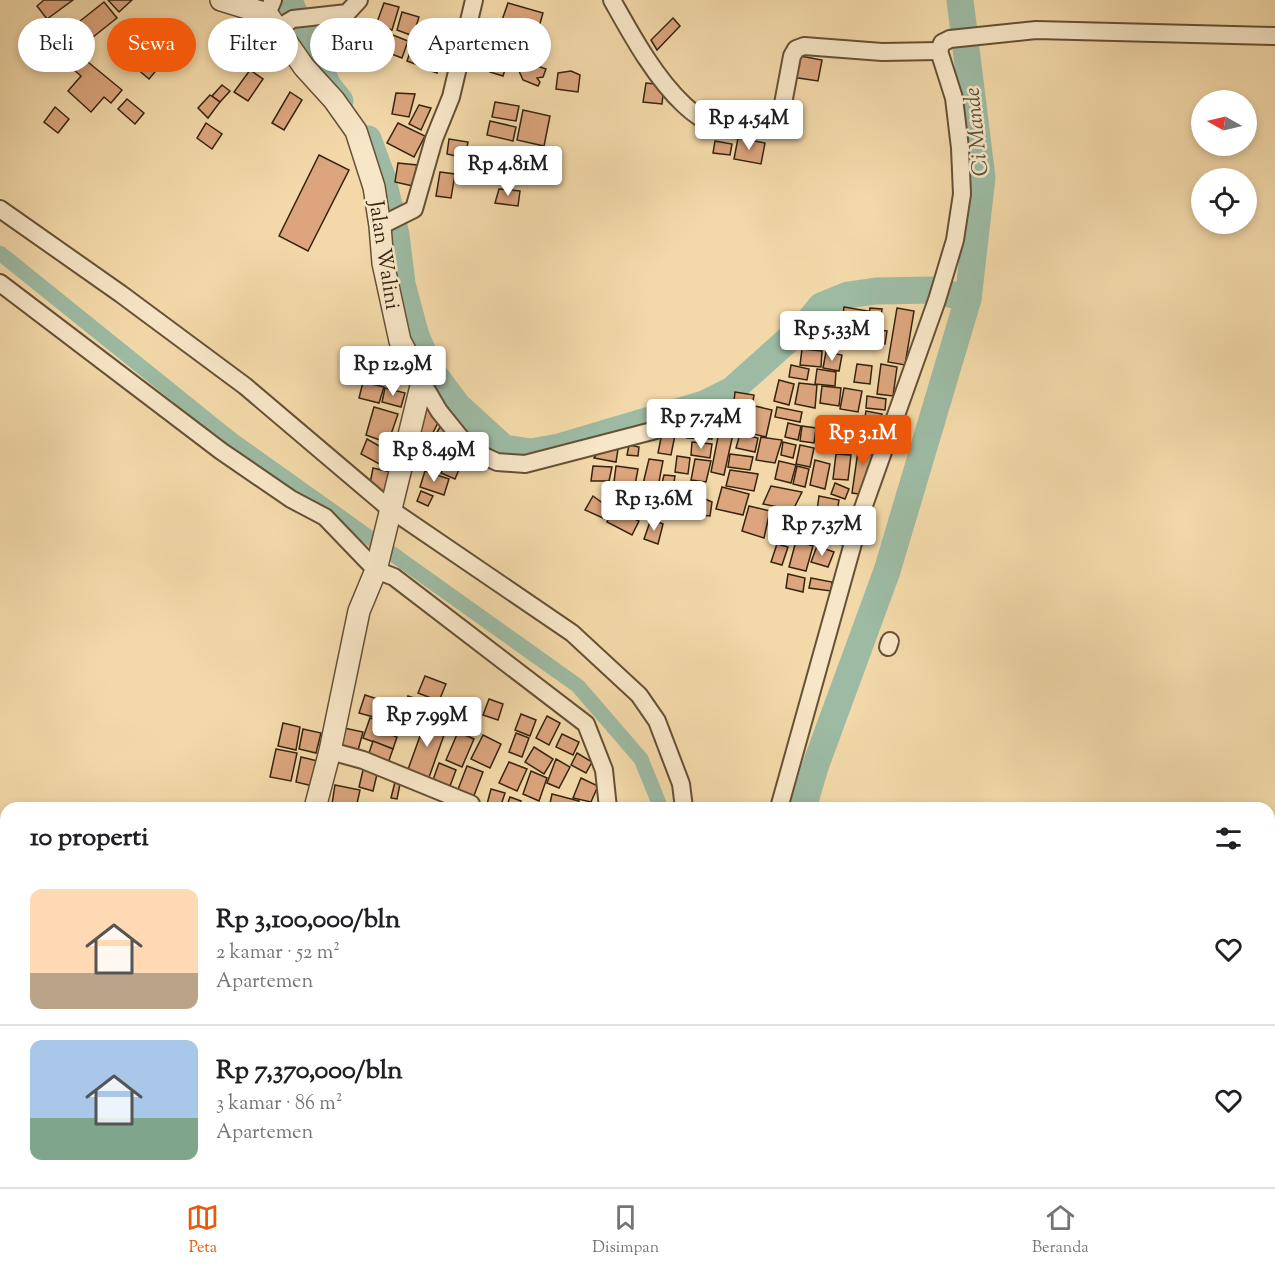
<!DOCTYPE html>
<html lang="id">
<head>
<meta charset="utf-8">
<style>
	:root { --surface:#fff; --page:#f6f6f6; --text:#202124; --muted:#757577; --line:#e0e0e0; --accent:#ea580c }
	body { margin:0; font-family:"Sorts Mill Goudy",serif; background:var(--page); color:var(--text); height:100vh; display:flex; flex-direction:column; font-size:22px; white-space:nowrap }
	* { box-sizing:border-box; margin:0 }
	p { font-size:20px; color:var(--muted) }
	.icon { flex:none; width:33px; height:33px; fill:none; stroke:currentColor; stroke-width:2; stroke-linecap:round; stroke-linejoin:round }
	.map { position:relative; flex:1; overflow:hidden }
	.details { position:absolute; left:0px; top:802px; width:1275px; height:386px; display:flex; flex-direction:column; background:var(--surface); border-radius:18px 18px 0 0; box-shadow:0 3px 9px #0003 }
	.details>* { flex:none }
	.banner { position:absolute; left:18px; top:18px; width:600px; height:54px; display:flex; gap:12px }
	.needle { width:39px; rotate:278deg }
	.controls { position:absolute; left:1191px; top:90px; display:grid; gap:12px }
	.controls a { display:grid; place-items:center; width:66px; height:66px; border-radius:50%; background:var(--surface); box-shadow:0 3px 9px #0003; font-size:30px }
	.price { position:absolute; translate:-50% -51px; padding:0 14px; border-radius:6px; background:#fff; color:#222; font-size:20px; line-height:39px; filter:drop-shadow(0 2px 3px #0008) }
	.price::after { content:''; position:absolute; left:50%; top:36px; width:18px; height:14px; margin-left:-9px; background:inherit; clip-path:polygon(0 0,100% 0,50% 100%) }
	.price.selected { background:var(--accent); color:#fff }
	ul { padding:0; list-style:none }
	li { display:flex; align-items:center; gap:18px; height:150px; padding:0 30px }
	li+li { border-top:2px solid var(--line) }
	li span { display:grid; place-items:center; flex:none; width:168px; height:120px; border-radius:12px; color:#555 }
	li>.icon { margin-inline-start:auto }
	span .icon { width:72px; height:72px; fill:#fffc; stroke-width:1 }
	li b { font-size:26px }
	h2 { display:flex; justify-content:space-between; align-items:center; height:72px; padding:0 30px; font-size:26px }
	.chip { padding:0 21px; border-radius:27px; background:var(--surface); box-shadow:0 3px 9px #0003; font-size:21px; line-height:54px }
	.chip.selected { background:var(--accent); color:#fff }
	.menu { display:flex; justify-content:space-around; align-items:center; height:84px; border-top:2px solid var(--line); background:var(--surface); font-size:16px; color:var(--muted) }
	.menu a { display:grid; justify-items:center; gap:3px }
	.menu .selected { color:var(--accent) }
	.map>svg:first-child { display:block }
</style>
</head>
<body>
<div class="map">
<svg width="1275" height="1187" viewBox="0 0 1275 1187">
	<rect width="100%" height="100%" fill="#f3d9a9"/>
	<filter id="stains"><feTurbulence type="fractalNoise" baseFrequency=".00333" numOctaves="4"/><feColorMatrix values="0 0 0 0 .2 0 0 0 0 .09 0 0 0 0 .02 0 0 0 .5 -.17"/></filter>
	<radialGradient id="worn" r=".72"><stop offset=".6" stop-color="#630" stop-opacity="0"/><stop offset="1" stop-color="#630" stop-opacity=".3"/></radialGradient>
	<g fill="none" stroke-linecap="round" stroke-linejoin="round">
		<polyline stroke="#9dbba4" stroke-width="15" points="0,253 231,439 578,686 641,759 661,808"/>
		<g stroke="#9dbba4" stroke-width="27">
			<polyline points="285,0 290,3 328,86 340,101"/>
			<polyline points="960,0 982,178 968,299"/>
			<polyline points="368,139 383,180 396,235 402,284 416,336 431,370 458,406 504,448 531,452 559,447 704,404 732,390 808,322 821,306 848,295 876,291 935,290 968,299 887,571 815,767 803,808"/>
			<polyline points="798,1182 800,1187"/>
		</g>
	</g>
	<g fill="#dca57d" stroke="#36240f" stroke-width="1.5">
		<polygon points="44,0 73,0 47,19 37,6"/>
		<polygon points="108,0 132,0 119,12"/>
		<polygon points="104,2 117,18 88,41 75,25"/>
		<polygon points="384,3 399,7 392,30 376,25"/>
		<polygon points="508,3 543,13 537,34 501,23"/>
		<polygon points="402,12 419,17 413,36 397,30"/>
		<polygon points="673,18 680,26 657,50 651,40"/>
		<polygon points="137,20 151,32 135,51 121,39"/>
		<polygon points="174,25 186,35 149,79 136,68"/>
		<polygon points="323,25 338,29 333,48 318,44"/>
		<polygon points="343,27 354,31 351,40 340,36"/>
		<polygon points="380,30 408,41 402,58 373,47"/>
		<polygon points="493,38 511,43 507,56 489,50"/>
		<polygon points="342,40 355,45 350,58 337,53"/>
		<polygon points="414,41 428,45 421,66 407,61"/>
		<polygon points="430,48 444,52 437,73 423,68"/>
		<polygon points="496,53 509,57 503,76 490,72"/>
		<polygon points="332,54 346,60 342,69 328,64"/>
		<polygon points="795,55 822,60 818,81 792,77"/>
		<polygon points="83,58 122,90 111,103 104,97 91,112 68,91 81,76 74,70"/>
		<polygon points="523,61 546,69 543,77 537,78 540,82 538,86 523,80 519,71"/>
		<polygon points="250,70 263,79 248,101 234,92"/>
		<polygon points="571,71 580,75 578,92 556,89 558,73"/>
		<polygon points="646,83 664,85 662,104 643,102"/>
		<polygon points="222,85 230,91 220,102 212,96"/>
		<polygon points="290,92 302,100 284,130 272,123"/>
		<polygon points="396,93 415,94 409,117 392,114"/>
		<polygon points="210,95 220,102 208,118 198,108"/>
		<polygon points="127,99 144,113 135,124 118,109"/>
		<polygon points="495,102 519,106 516,121 492,117"/>
		<polygon points="419,105 431,108 421,130 409,124"/>
		<polygon points="55,107 69,119 58,133 44,122"/>
		<polygon points="523,110 550,116 544,146 517,140"/>
		<polygon points="490,121 516,127 513,141 487,135"/>
		<polygon points="206,123 222,134 212,149 197,138"/>
		<polygon points="398,123 425,136 414,157 387,143"/>
		<polygon points="738,138 765,143 761,164 734,159"/>
		<polygon points="449,139 468,142 465,158 447,154"/>
		<polygon points="715,141 732,144 730,155 713,153"/>
		<polygon points="319,155 349,170 308,251 279,236"/>
		<polygon points="398,163 417,165 413,186 395,182"/>
		<polygon points="440,172 455,174 451,198 436,196"/>
		<polygon points="499,189 520,191 518,206 495,203"/>
		<polygon points="844,307 868,311 865,328 842,324"/>
		<polygon points="870,308 882,309 880,326 868,325"/>
		<polygon points="897,308 914,311 905,365 888,362"/>
		<polygon points="820,328 838,331 835,348 817,345"/>
		<polygon points="870,329 887,331 885,344 868,342"/>
		<polygon points="844,331 864,334 863,344 843,341"/>
		<polygon points="802,349 822,351 821,367 800,365"/>
		<polygon points="826,352 842,355 839,371 823,368"/>
		<polygon points="857,364 872,366 870,384 854,382"/>
		<polygon points="881,364 897,367 893,396 877,394"/>
		<polygon points="791,365 809,369 807,380 789,377"/>
		<polygon points="817,369 836,372 835,386 815,384"/>
		<polygon points="779,380 794,384 789,405 774,401"/>
		<polygon points="363,382 384,387 379,403 359,398"/>
		<polygon points="799,383 817,385 815,408 795,404"/>
		<polygon points="822,386 841,388 839,406 820,403"/>
		<polygon points="385,388 405,393 401,407 382,402"/>
		<polygon points="844,388 862,391 858,412 840,409"/>
		<polygon points="735,392 754,395 751,413 733,410"/>
		<polygon points="867,396 886,399 885,410 866,408"/>
		<polygon points="755,406 772,410 766,437 749,433"/>
		<polygon points="374,407 398,414 388,443 366,435"/>
		<polygon points="427,407 442,415 427,444 412,436"/>
		<polygon points="777,407 802,412 800,422 775,417"/>
		<polygon points="722,411 740,416 737,430 719,426"/>
		<polygon points="866,411 882,414 878,438 862,435"/>
		<polygon points="845,416 862,418 860,433 843,431"/>
		<polygon points="821,421 837,424 832,446 816,442"/>
		<polygon points="788,423 801,426 798,440 785,437"/>
		<polygon points="711,424 712,439 687,438 688,426"/>
		<polygon points="802,426 816,428 814,443 800,441"/>
		<polygon points="440,427 459,436 453,454 429,446"/>
		<polygon points="719,432 733,434 724,475 711,472"/>
		<polygon points="662,433 675,435 671,455 658,453"/>
		<polygon points="842,433 857,437 853,453 838,449"/>
		<polygon points="740,434 758,438 755,452 736,448"/>
		<polygon points="761,437 782,440 775,463 756,460"/>
		<polygon points="860,437 875,439 866,495 852,493"/>
		<polygon points="367,439 390,452 383,466 361,454"/>
		<polygon points="692,442 712,444 710,458 691,455"/>
		<polygon points="783,442 796,445 793,458 781,455"/>
		<polygon points="417,443 443,454 436,473 409,462"/>
		<polygon points="629,445 639,447 638,456 627,455"/>
		<polygon points="800,445 814,448 810,467 796,464"/>
		<polygon points="601,447 618,449 616,462 594,458"/>
		<polygon points="730,454 753,457 750,470 728,467"/>
		<polygon points="836,454 851,455 848,480 833,479"/>
		<polygon points="448,456 463,460 455,479 441,473"/>
		<polygon points="677,456 690,458 688,474 675,472"/>
		<polygon points="649,459 663,461 657,492 642,488"/>
		<polygon points="695,459 711,461 706,482 691,480"/>
		<polygon points="815,460 830,464 825,489 810,485"/>
		<polygon points="779,461 796,465 791,483 775,479"/>
		<polygon points="593,466 612,467 609,481 591,481"/>
		<polygon points="616,466 638,469 635,485 614,482"/>
		<polygon points="797,466 809,469 805,487 793,484"/>
		<polygon points="373,468 391,472 388,492 369,489"/>
		<polygon points="730,470 758,474 754,491 726,486"/>
		<polygon points="425,471 449,479 444,495 420,487"/>
		<polygon points="664,475 675,476 672,494 660,492"/>
		<polygon points="835,483 849,489 845,499 831,494"/>
		<polygon points="613,485 625,488 622,497 610,494"/>
		<polygon points="771,486 802,492 793,510 763,504"/>
		<polygon points="722,487 749,494 743,515 716,509"/>
		<polygon points="627,488 639,492 635,517 621,509"/>
		<polygon points="421,491 433,496 428,506 417,501"/>
		<polygon points="644,493 662,496 659,513 641,510"/>
		<polygon points="682,493 700,497 697,517 678,512"/>
		<polygon points="593,496 608,507 605,519 585,510"/>
		<polygon points="819,496 839,500 835,523 816,518"/>
		<polygon points="703,498 712,502 710,516 700,515"/>
		<polygon points="749,506 770,511 764,538 742,531"/>
		<polygon points="613,509 639,521 632,535 607,522"/>
		<polygon points="782,513 795,515 793,528 780,525"/>
		<polygon points="651,519 663,524 658,544 644,539"/>
		<polygon points="823,527 846,531 844,545 821,542"/>
		<polygon points="796,541 813,546 806,571 789,567"/>
		<polygon points="777,544 788,547 782,565 771,562"/>
		<polygon points="817,546 834,552 828,567 811,562"/>
		<polygon points="788,574 805,578 803,592 786,588"/>
		<polygon points="811,578 832,582 831,591 809,588"/>
		<polygon points="425,676 446,684 439,701 418,693"/>
		<polygon points="365,695 393,704 388,721 359,713"/>
		<polygon points="408,696 426,702 415,734 397,728"/>
		<polygon points="489,699 503,704 498,720 483,715"/>
		<polygon points="428,714 449,721 427,783 406,775"/>
		<polygon points="521,714 536,720 530,736 515,730"/>
		<polygon points="547,716 560,723 549,745 536,738"/>
		<polygon points="370,718 395,726 392,735 397,737 393,749 363,738"/>
		<polygon points="283,723 300,727 296,750 278,746"/>
		<polygon points="344,728 363,732 357,754 338,749"/>
		<polygon points="303,729 321,733 316,753 299,749"/>
		<polygon points="458,732 474,739 462,767 446,760"/>
		<polygon points="516,733 529,738 522,757 509,752"/>
		<polygon points="562,734 579,742 573,755 556,747"/>
		<polygon points="483,735 501,744 490,768 471,759"/>
		<polygon points="373,741 393,749 387,766 367,759"/>
		<polygon points="534,747 553,759 544,774 525,762"/>
		<polygon points="276,749 297,753 291,781 270,777"/>
		<polygon points="577,753 592,762 586,773 571,765"/>
		<polygon points="301,757 322,762 317,787 296,782"/>
		<polygon points="556,759 570,767 559,788 547,783"/>
		<polygon points="509,762 527,769 517,791 499,783"/>
		<polygon points="439,763 456,770 450,786 433,780"/>
		<polygon points="364,766 378,770 373,791 359,787"/>
		<polygon points="467,766 483,772 473,798 457,792"/>
		<polygon points="531,771 547,778 539,801 523,794"/>
		<polygon points="396,778 401,779 397,799 391,798"/>
		<polygon points="581,778 598,786 591,802 573,798"/>
		<polygon points="335,785 360,790 356,808 332,804"/>
		<polygon points="491,789 505,793 500,808 486,808"/>
		<polygon points="552,794 579,801 577,808 549,808"/>
		<polygon points="510,797 521,801 518,808 506,808"/>
		<polygon points="244,1182 266,1182 265,1187 243,1187"/>
	</g>
	<g fill="none" stroke-linecap="round" stroke-linejoin="round">
		<defs>
			<g id="minor">
				<path d="M612,0C643,55 706,178 782,109L792,56L796,49L804,46L882,52L939,51"/>
				<polyline points="267,14 273,0"/>
				<polyline points="278,28 293,19 347,13 359,0"/>
				<polyline points="0,209 121,294 245,386 390,509 572,633 639,695 657,721 681,784 684,808"/>
				<polyline points="380,226 414,209 434,139 451,97 474,0"/>
				<polyline points="0,283 221,451 291,499 325,517 376,570 394,577 586,724 604,770 608,808"/>
				<polyline points="422,382 439,411 464,442 482,455 497,462 525,464 656,430"/>
				<polyline points="888,647 890,641"/>
				<polyline points="330,751 363,760 471,804"/>
				<polyline points="779,808 862,511 937,300 955,240 962,194 960,148 954,98 939,51 942,43 950,39 1036,30 1275,36"/>
				<polyline points="759,1182 761,1187"/>
			</g>
			<g id="tertiary">
				<polyline points="221,0 267,14 304,67 334,100 356,131 374,187 380,226 383,263 400,341 422,382 376,570 359,611 330,751 315,808"/>
				<polyline points="345,1187 347,1182"/>
			</g>
		</defs>
		<use href="#minor" stroke="#655136" stroke-width="20"/>
		<use href="#tertiary" stroke="#655136" stroke-width="24"/>
		<use href="#minor" stroke="#f7e6c7" stroke-width="16"/>
		<use href="#tertiary" stroke="#f7e6c7" stroke-width="21"/>
	</g>
	<g text-anchor="middle" stroke-width="5" stroke-linejoin="round" paint-order="stroke">
		<g font-size="21" fill="#36240f" stroke="#f7e6c7">
			<text transform="translate(385 255) rotate(81)" y="7">Jalan Walini</text>
		</g>
		<g font-size="22" font-style="italic" fill="#55513c" stroke="#f7e6c7">
			<text transform="translate(975 132) rotate(-96)" y="8">Ci Mande</text>
		</g>
	</g>
	<rect width="100%" height="100%" filter="url(#stains)"/>
	<rect width="100%" height="100%" fill="url(#worn)"/>
</svg>
<div class="controls">
<a><svg class="needle" viewBox="-14 -14 28 28"><path d="M0-13l5 13h-10z" fill="#e53935"/><path d="M0 13l5-13h-10z" fill="#757577"/></svg></a>
<a><svg class="icon" aria-label="locate" viewBox="0 0 24 24"><circle cx="12" cy="12" r="6"/><path d="M12 2v4M12 18v4M2 12h4M18 12h4"/></svg></a>
</div>
<b class="price" style="left:749px;top:151px">Rp 4.54M</b>
<b class="price" style="left:508px;top:197px">Rp 4.81M</b>
<b class="price" style="left:832px;top:362px">Rp 5.33M</b>
<b class="price" style="left:393px;top:397px">Rp 12.9M</b>
<b class="price" style="left:701px;top:450px">Rp 7.74M</b>
<b class="price selected" style="left:863px;top:466px">Rp 3.1M</b>
<b class="price" style="left:434px;top:483px">Rp 8.49M</b>
<b class="price" style="left:654px;top:532px">Rp 13.6M</b>
<b class="price" style="left:822px;top:557px">Rp 7.37M</b>
<b class="price" style="left:427px;top:748px">Rp 7.99M</b>
<div class="banner">
<a class="chip">Beli</a>
<a class="chip selected">Sewa</a>
<a class="chip">Filter</a>
<a class="chip">Baru</a>
<a class="chip">Apartemen</a>
</div>
<section class="details">
<h2>10 properti<svg class="icon" aria-label="filters" viewBox="0 0 24 24"><path d="M4 7h16M4 17h16"/><circle cx="9" cy="7" r="2"/><circle cx="15" cy="17" r="2"/></svg></h2>
<ul>
<li><span style="background:linear-gradient(#ffd9b3 70%,#b9a48a 0)"><svg class="icon" aria-label="home" viewBox="0 0 24 24"><path d="M3 11l9-7 9 7M6 9v11h12V9"/></svg></span><div><b>Rp 3,100,000/bln</b><p>2 kamar · 52 m²</p><p>Apartemen</p></div><svg class="icon" aria-label="heart" viewBox="0 0 24 24"><path d="M12 20l-8-8c-3-5 5-10 8-4 3-6 11-1 8 4z"/></svg></li>
<li><span style="background:linear-gradient(#a9c7e8 65%,#7fa58c 0)"><svg class="icon" aria-label="home" viewBox="0 0 24 24"><path d="M3 11l9-7 9 7M6 9v11h12V9"/></svg></span><div><b>Rp 7,370,000/bln</b><p>3 kamar · 86 m²</p><p>Apartemen</p></div><svg class="icon" aria-label="heart" viewBox="0 0 24 24"><path d="M12 20l-8-8c-3-5 5-10 8-4 3-6 11-1 8 4z"/></svg></li>
</ul>
</section>
</div>
<nav class="menu">
<a class="selected"><svg class="icon" aria-label="map" viewBox="0 0 24 24"><path d="M3 6l6-2 6 2 6-2v14l-6 2-6-2-6 2zM9 4v14M15 6v14"/></svg>Peta</a>
<a><svg class="icon" aria-label="saved" viewBox="0 0 24 24"><path d="M7 4h10v16l-5-4-5 4z"/></svg>Disimpan</a>
<a><svg class="icon" aria-label="home" viewBox="0 0 24 24"><path d="M3 11l9-7 9 7M6 9v11h12V9"/></svg>Beranda</a>
</nav>
</body>
</html>
